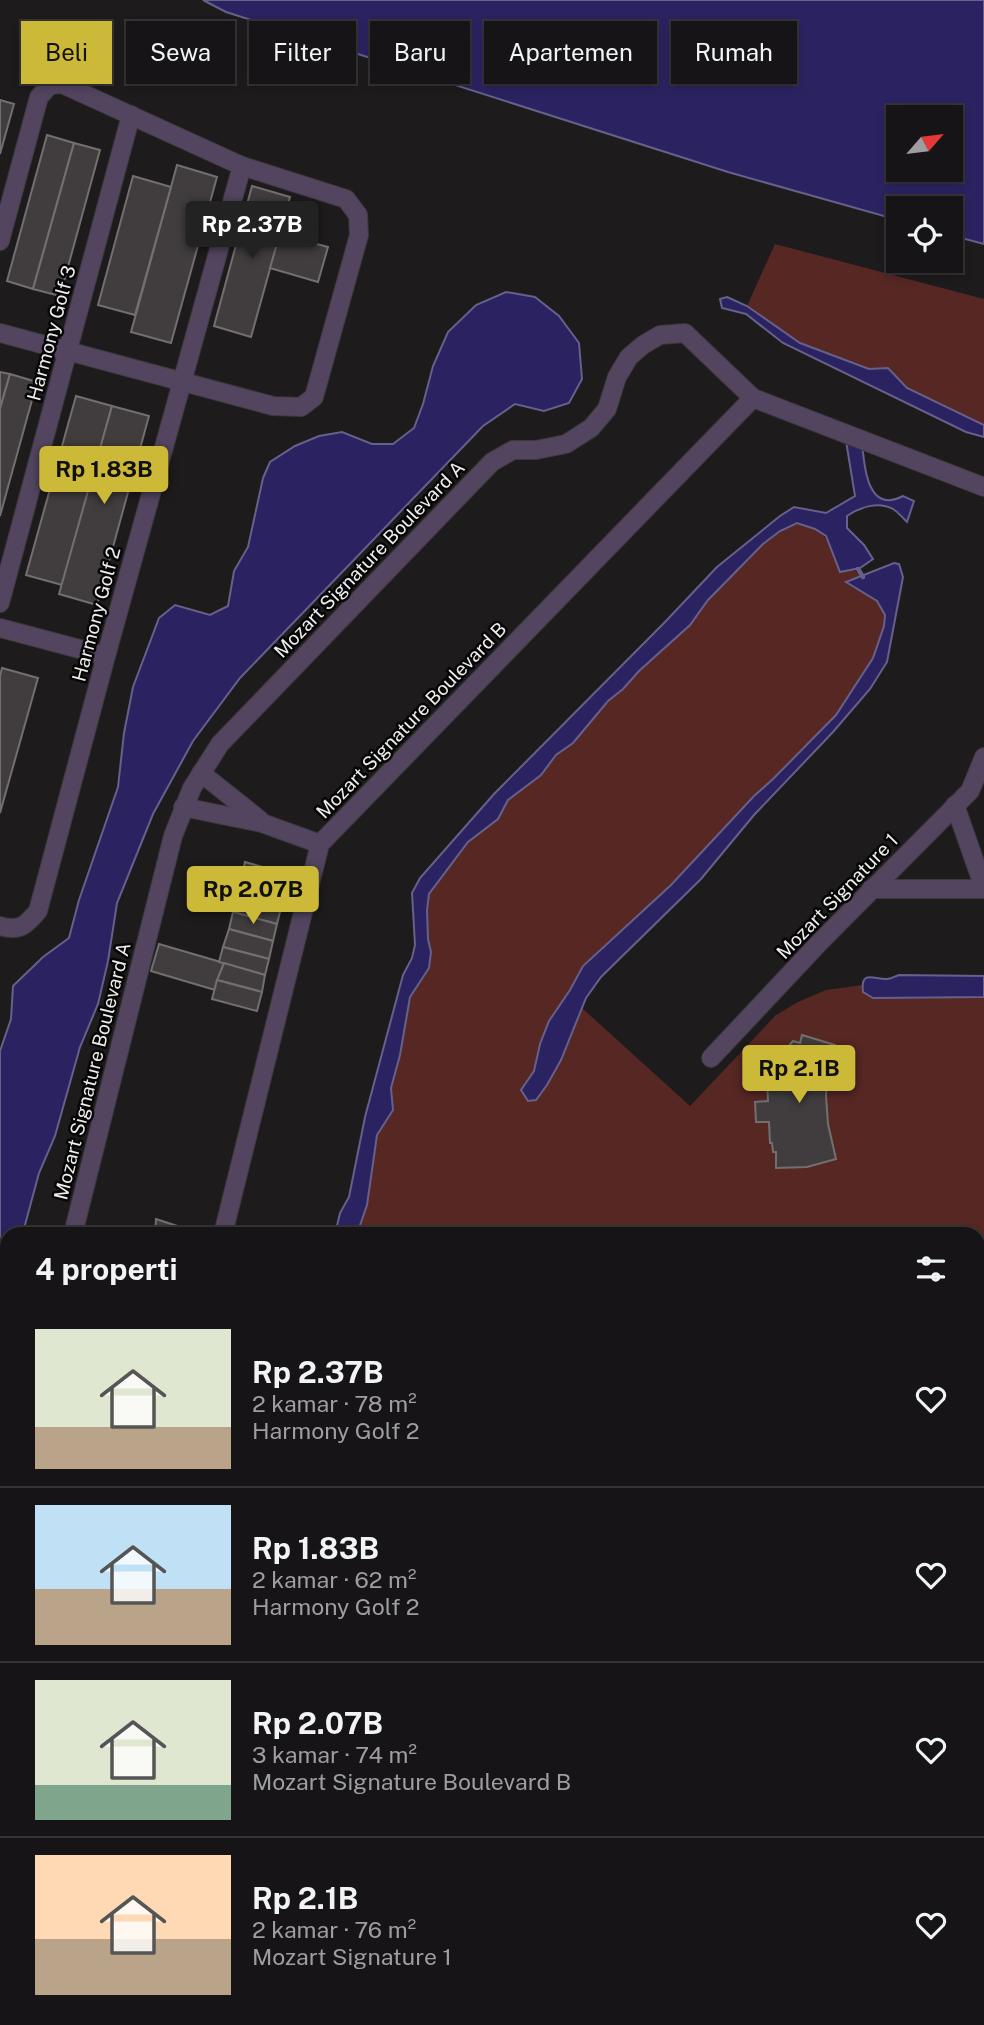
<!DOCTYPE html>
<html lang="id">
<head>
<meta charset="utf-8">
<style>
	:root { --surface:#161416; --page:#232123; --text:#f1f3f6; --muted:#9e9ea1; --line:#353335; --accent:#cdb938 }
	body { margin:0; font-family:"Public Sans",sans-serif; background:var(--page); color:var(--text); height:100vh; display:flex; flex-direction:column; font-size:26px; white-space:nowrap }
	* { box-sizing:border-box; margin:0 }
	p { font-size:23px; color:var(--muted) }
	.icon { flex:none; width:38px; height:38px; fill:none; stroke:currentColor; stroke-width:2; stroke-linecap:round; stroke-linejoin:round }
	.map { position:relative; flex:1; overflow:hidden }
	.sheet { position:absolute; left:0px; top:1227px; width:985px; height:800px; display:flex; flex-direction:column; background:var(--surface); border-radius:21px 21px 0 0; box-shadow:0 4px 10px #0003,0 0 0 2px var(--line) }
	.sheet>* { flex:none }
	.top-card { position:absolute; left:21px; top:21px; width:943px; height:63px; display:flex; gap:14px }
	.needle { width:46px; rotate:62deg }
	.controls { position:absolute; left:886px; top:105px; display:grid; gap:14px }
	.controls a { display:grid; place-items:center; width:77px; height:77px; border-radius:0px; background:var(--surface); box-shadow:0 4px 10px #0003,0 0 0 2px var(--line); font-size:35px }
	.price { position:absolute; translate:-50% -60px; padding:0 16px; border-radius:7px; background:var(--accent); color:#111; font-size:23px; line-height:46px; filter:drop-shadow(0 2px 4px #0008) }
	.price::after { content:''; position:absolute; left:50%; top:42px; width:21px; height:16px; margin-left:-10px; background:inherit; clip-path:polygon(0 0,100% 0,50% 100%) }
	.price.active { background:#222; color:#fff }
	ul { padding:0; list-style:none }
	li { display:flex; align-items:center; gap:21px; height:175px; padding:0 35px }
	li+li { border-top:2px solid var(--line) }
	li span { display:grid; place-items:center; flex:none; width:196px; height:140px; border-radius:0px; color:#555 }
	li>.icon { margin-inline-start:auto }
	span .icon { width:84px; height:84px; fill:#fffc; stroke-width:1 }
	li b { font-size:30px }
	h2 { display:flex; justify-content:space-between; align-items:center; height:84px; padding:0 35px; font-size:30px }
	.pill { padding:0 24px; border-radius:0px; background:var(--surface); box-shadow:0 4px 10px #0003,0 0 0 2px var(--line); font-size:24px; line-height:63px }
	.pill.active { background:var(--accent); color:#111 }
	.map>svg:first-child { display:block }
</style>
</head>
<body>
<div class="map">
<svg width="984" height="2025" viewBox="0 0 984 2025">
	<rect width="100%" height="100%" fill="#1e1b1d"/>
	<g fill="#572724">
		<polygon points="775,244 984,299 984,425 907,388 888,368 869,369 800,343 747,306"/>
		<path d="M797,523C833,533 825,541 840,572L855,570L860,577L847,583L877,601L885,615L884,626L873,658L836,715L773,779L754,796L671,885L583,966L570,990L549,1021L540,1044L528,1101L536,1100C558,1072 568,1040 582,1008L690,1106L776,1015L798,1002L826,990L862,985L863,992L873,998L984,997V1563L978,1561V1234H357L367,1205L377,1135L393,1110L391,1088L400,1055L410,997L422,980L431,952L428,939L427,909L429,894L468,842L498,819L508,800L541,775L556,755L573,743L608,701L623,689L639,671L690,625L708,600L763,544L780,531Z"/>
		<rect x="90" y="2020" width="482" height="5"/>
	</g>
	<g fill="#2b2361" stroke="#66608b" stroke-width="2" fill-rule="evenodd">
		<path d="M203,0H984V244L950,235V208H898V220L728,172L226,12ZM898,117H950V170H898Z"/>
		<polygon points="506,292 535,297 559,316 579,343 582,379 569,403 544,411 515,404 483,426 240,678 193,741 153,814 117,903 108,961 98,1004 80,1047 55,1136 39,1173 25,1225 26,1234 7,1234 7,1269 0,1266 0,1051 11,1019 13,986 43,957 69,938 79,900 118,787 124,733 133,687 159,618 175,605 210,615 228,606 234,571 248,547 263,478 270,462 295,446 319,436 342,432 372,444 393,444 414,428 423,404 433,366 448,332 476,305"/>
		<polygon points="727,297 747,306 800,343 869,369 888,368 907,388 984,425 984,437 966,432 783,343 746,314 722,308 720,299"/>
		<path d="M846,441L862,442C864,465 867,515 903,496L914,501L907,522C903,518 898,512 893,509C878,501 860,507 847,516V528L864,545L873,559L860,568L840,572L826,536L815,529L797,523L780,531L763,544L708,600L690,625L639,671L623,689L608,701L573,743L556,755L541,775L508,800L498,819L468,842L429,894L427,910L428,939L431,952L429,968L410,997L400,1055L391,1088L393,1110L377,1135L367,1205L357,1234H335L340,1213L349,1197L365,1117L403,975L412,958L415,945L412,893L420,878L494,794L665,622L717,567L780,516L794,507L826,513L855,496Z"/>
		<polygon points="894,563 899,564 903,577 887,662 870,689 833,732 754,815 701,879 601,977 586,998 561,1060 547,1085 536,1100 528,1101 521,1090 534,1071 540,1044 549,1021 570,990 583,966 671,885 754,796 773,779 836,715 873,658 884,626 885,615 877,601 846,582"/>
		<path d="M899,975L984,976V997L873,998L863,992C860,969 875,980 887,979C891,979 895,976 899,975Z"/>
	</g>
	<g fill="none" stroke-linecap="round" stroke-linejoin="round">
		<polyline stroke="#66608b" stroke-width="4.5" points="858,569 863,577"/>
	</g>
	<g fill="#413d3e" stroke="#736f70" stroke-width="2">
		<polygon points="0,100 14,104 0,154"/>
		<polygon points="47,135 74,143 33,289 7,281"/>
		<polygon points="74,143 100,150 60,296 33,289"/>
		<polygon points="177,165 217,177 171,343 131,332"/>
		<polygon points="133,176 171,187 135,315 98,305"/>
		<polygon points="252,186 290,197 251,337 214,326"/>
		<polygon points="280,234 328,247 318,282 270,268"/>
		<polygon points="0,372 10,374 0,409"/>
		<polygon points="10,374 37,382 0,516 0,409"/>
		<polygon points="76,396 112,406 62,585 26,575"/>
		<polygon points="112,406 149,416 97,605 59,594"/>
		<polygon points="2,668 38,678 0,813 0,676"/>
		<polygon points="245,862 291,875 282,904 238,893"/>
		<polygon points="238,893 282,904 277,924 233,912"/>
		<polygon points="233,912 277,924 273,941 229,929"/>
		<polygon points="229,929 273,941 269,959 223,947"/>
		<polygon points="159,944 224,963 215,990 151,971"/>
		<polygon points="223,947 269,959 265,975 219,962"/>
		<polygon points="224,963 265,975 262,992 217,980"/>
		<polygon points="217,980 262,992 257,1011 212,999"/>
		<polygon points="802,1035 835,1045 828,1069 826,1096 828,1124 836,1159 807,1167 776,1168 776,1152 773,1152 772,1143 770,1143 769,1122 756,1122 755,1102 768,1101 767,1078 769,1078 769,1069 793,1041 800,1043"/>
		<polygon points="156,1219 202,1234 155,1234"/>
	</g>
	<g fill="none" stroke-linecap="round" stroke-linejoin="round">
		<defs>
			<g id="street">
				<polyline points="0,241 39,97 50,85 62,84 242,166 346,199 358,215 359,235 314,397 301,407 273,406 0,333"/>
				<polyline points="0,603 131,115"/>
				<polyline points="0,628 106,656"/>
				<polyline points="201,773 260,820"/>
				<polyline points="955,805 984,888"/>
				<polyline points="183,807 262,823 320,844"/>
				<polyline points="871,889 984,889"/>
				<path d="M0,926C20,932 26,925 38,911L106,656L242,166"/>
				<polyline points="711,1058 819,943 970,791 984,757"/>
				<polyline points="73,1234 173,836 192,788 220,744 492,462 513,450 536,450 566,444 591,428 607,409 617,377 629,357 643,345 660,335 685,333 753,398 984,487"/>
				<polyline points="223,1234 320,844 753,398"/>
				<polyline points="0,1322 7,1331"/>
				<polyline points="0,1399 7,1417"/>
				<polyline points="978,1641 984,1642"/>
				<polyline points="978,1665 984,1666"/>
				<polyline points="978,1787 984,1788"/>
				<polyline points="30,2020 30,2025"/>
				<polyline points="61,2020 62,2025"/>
				<polyline points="653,2025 653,2020"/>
				<polyline points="760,2025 760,2020"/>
				<polyline points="886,2025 886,2020"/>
			</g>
		</defs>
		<use href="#street" stroke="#3b383a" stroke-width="20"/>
		<use href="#street" stroke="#534560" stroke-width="18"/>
	</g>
	<g text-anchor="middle" stroke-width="5" stroke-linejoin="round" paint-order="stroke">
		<g font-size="19" fill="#efedee" stroke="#070607">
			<text transform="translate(51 333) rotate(-75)" y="7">Harmony Golf 3</text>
			<text transform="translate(369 559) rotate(-46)" y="7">Mozart Signature Boulevard A</text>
			<text transform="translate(96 614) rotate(-75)" y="7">Harmony Golf 2</text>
			<text transform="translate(411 720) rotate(-46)" y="7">Mozart Signature Boulevard B</text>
			<text transform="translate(837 896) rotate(-46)" y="7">Mozart Signature 1</text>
			<text transform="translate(92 1071) rotate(-76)" y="7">Mozart Signature Boulevard A</text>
		</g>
	</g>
</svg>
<div class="controls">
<a><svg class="needle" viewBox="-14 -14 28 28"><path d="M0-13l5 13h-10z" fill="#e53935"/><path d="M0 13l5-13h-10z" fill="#9e9ea1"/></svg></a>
<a><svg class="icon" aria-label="locate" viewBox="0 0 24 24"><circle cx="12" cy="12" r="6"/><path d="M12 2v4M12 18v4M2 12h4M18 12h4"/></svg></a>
</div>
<b class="price active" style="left:252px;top:261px">Rp 2.37B</b>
<b class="price" style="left:104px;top:506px">Rp 1.83B</b>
<b class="price" style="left:253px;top:926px">Rp 2.07B</b>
<b class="price" style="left:799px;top:1105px">Rp 2.1B</b>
<div class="top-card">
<a class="pill active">Beli</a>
<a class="pill">Sewa</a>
<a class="pill">Filter</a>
<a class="pill">Baru</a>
<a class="pill">Apartemen</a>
<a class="pill">Rumah</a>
</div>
<section class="sheet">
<h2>4 properti<svg class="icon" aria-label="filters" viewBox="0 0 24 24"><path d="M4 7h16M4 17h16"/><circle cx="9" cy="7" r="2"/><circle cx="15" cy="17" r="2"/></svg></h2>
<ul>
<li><span style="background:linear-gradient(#dfe7d0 70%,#b9a48a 0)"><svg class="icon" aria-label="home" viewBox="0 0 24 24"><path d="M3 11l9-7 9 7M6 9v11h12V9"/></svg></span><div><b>Rp 2.37B</b><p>2 kamar · 78 m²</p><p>Harmony Golf 2</p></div><svg class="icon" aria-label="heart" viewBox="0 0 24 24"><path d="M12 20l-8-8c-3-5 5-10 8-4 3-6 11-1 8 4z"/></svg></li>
<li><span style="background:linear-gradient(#bfe0f5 60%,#b9a48a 0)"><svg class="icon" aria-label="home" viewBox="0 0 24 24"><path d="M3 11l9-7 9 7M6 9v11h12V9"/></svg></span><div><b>Rp 1.83B</b><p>2 kamar · 62 m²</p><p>Harmony Golf 2</p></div><svg class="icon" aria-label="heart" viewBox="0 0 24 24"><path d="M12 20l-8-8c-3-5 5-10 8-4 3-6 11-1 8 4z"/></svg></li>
<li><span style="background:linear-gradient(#dfe7d0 75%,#7fa58c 0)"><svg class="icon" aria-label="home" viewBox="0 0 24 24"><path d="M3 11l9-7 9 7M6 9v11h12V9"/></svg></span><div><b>Rp 2.07B</b><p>3 kamar · 74 m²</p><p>Mozart Signature Boulevard B</p></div><svg class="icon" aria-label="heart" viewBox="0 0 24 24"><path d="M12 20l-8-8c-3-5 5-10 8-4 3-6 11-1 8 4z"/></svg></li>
<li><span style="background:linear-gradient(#ffd9b3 60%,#b9a48a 0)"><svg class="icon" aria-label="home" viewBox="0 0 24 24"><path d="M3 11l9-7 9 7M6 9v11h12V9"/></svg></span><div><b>Rp 2.1B</b><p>2 kamar · 76 m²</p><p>Mozart Signature 1</p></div><svg class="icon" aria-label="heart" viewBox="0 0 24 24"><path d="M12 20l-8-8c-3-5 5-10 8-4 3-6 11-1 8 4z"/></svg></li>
</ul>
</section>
</div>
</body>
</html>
